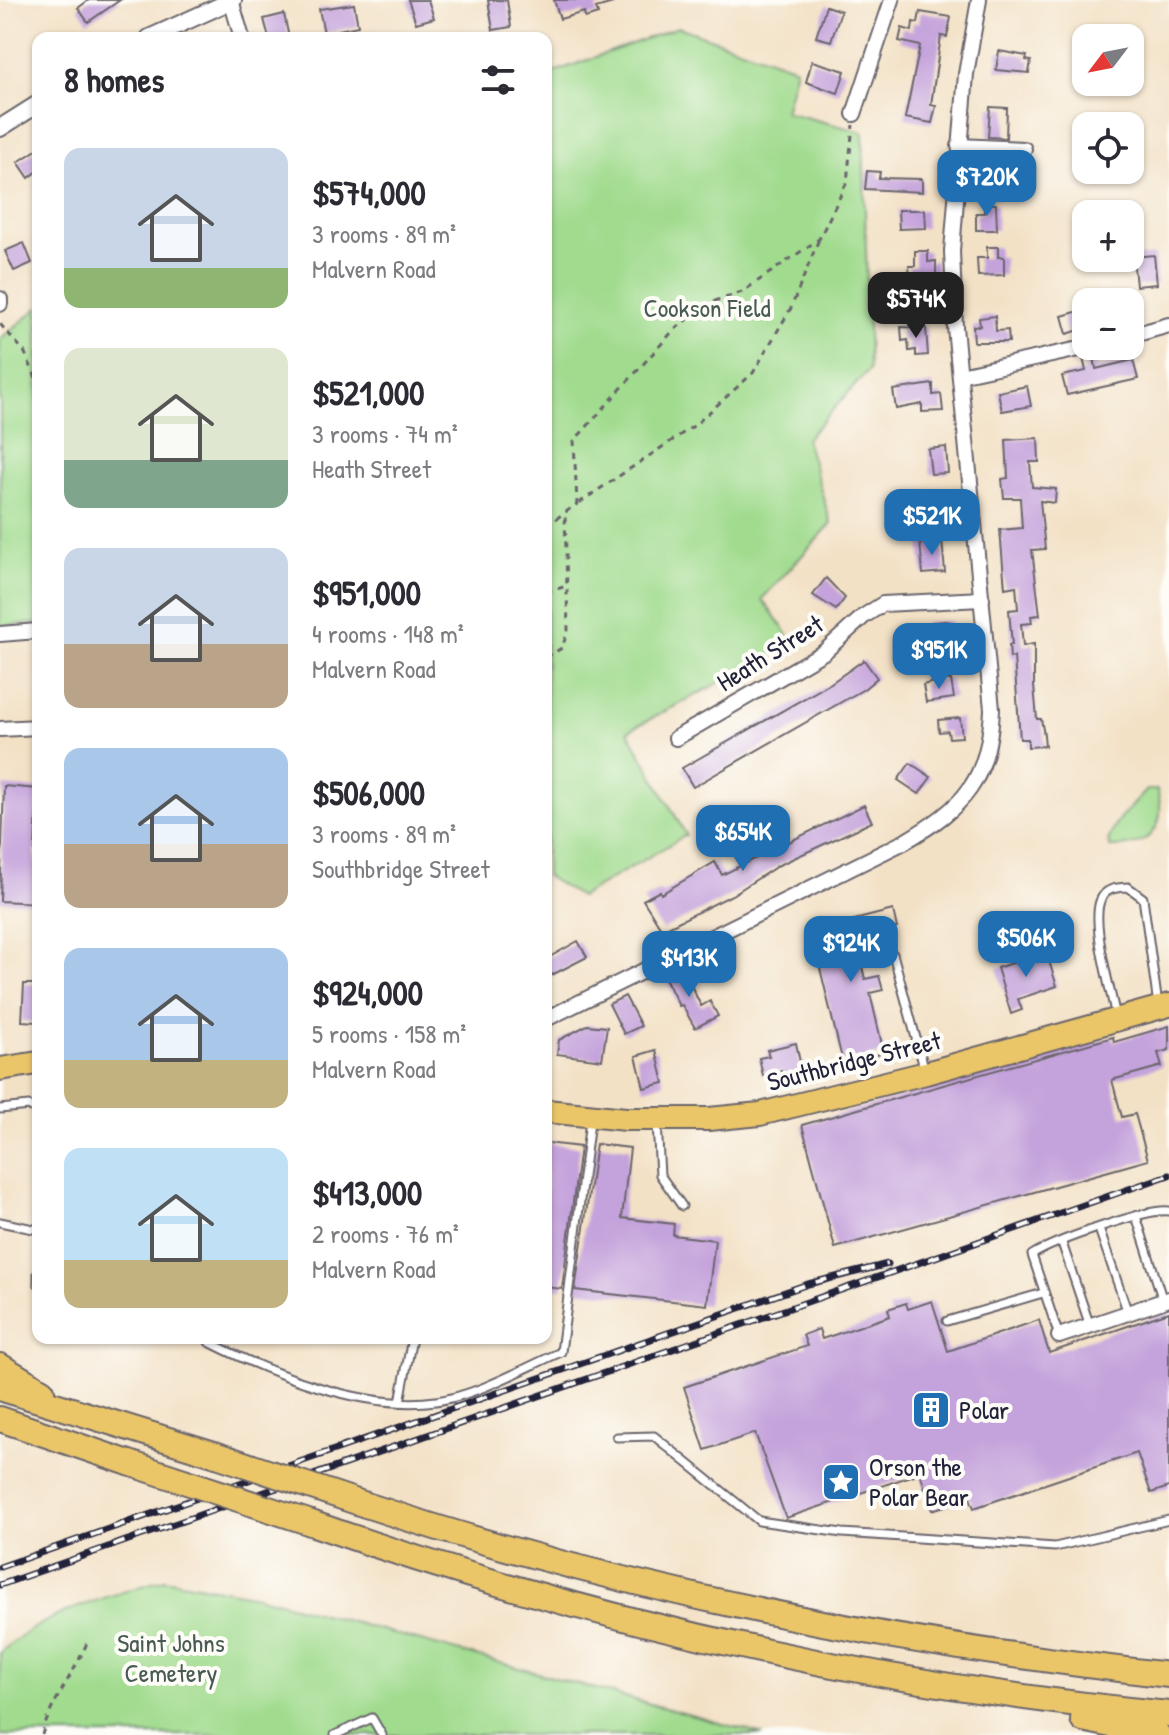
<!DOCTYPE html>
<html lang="en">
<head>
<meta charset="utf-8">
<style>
	:root { --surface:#fff; --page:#f2f2f3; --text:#2b2b33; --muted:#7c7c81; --accent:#1f6fb2 }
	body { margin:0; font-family:"Patrick Hand",sans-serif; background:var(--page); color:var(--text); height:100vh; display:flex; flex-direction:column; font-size:30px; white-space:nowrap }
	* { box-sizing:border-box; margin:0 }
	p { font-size:26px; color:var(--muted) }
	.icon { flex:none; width:44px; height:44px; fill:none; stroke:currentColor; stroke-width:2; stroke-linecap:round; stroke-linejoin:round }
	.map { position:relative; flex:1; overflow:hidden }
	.drawer { position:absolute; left:32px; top:32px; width:520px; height:1312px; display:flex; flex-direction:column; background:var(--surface); border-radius:16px; box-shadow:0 2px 6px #0004 }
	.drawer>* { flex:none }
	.needle { width:52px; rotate:238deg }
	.tools { position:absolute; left:1072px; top:24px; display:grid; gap:16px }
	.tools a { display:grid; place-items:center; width:72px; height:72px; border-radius:16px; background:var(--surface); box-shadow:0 2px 6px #0004; font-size:40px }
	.price { position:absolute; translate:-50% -68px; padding:0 18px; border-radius:16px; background:var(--accent); color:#fff; font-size:26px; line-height:52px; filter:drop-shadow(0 2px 4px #0008) }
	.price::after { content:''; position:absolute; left:50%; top:48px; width:24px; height:18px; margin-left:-12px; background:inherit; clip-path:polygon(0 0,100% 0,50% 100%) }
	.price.selected { background:#222; color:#fff }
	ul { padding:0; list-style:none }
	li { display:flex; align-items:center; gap:24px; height:200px; padding:0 32px }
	li span { display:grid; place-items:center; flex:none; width:224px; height:160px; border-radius:16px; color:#555 }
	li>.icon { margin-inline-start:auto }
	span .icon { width:96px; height:96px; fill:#fffc; stroke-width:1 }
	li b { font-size:34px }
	h2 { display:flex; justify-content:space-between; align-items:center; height:96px; padding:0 32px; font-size:34px }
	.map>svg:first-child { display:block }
</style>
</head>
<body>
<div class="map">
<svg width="1169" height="1735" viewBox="0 0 1169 1735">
	<rect width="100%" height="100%" fill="#fdfcf7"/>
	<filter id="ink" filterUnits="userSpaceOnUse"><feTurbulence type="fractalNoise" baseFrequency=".0125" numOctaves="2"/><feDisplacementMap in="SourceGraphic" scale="16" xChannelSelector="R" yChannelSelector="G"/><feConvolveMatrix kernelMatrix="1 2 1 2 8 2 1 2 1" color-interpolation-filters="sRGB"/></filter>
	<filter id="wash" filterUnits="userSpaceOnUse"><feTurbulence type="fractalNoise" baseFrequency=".006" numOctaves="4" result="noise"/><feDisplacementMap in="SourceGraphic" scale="32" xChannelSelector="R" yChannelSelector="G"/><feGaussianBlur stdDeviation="1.8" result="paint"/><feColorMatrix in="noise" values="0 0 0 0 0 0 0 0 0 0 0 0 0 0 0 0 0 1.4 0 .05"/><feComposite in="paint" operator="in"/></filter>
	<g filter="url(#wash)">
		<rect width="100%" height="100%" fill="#f3e1c6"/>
		<g fill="#a0db8e" stroke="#617e64" stroke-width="2">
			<polygon points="678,27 796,68 785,112 863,132 869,370 806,439 831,524 762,599 794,643 628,731 686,835 580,897 546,876 546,75"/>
			<polygon points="38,308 38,623 0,626 0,339"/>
			<path d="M1147,790H1157C1169,830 1146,848 1110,847L1108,841L1116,823Z"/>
			<path d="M165,1579L257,1596L763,1735H0V1653C45,1611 108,1597 165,1579Z"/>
		</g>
		<g id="blocks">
			<g fill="#c4a2db">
				<polygon points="89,0 120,0 88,22 78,8"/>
				<polygon points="408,0 428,0 434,18 416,23"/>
				<polygon points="488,0 507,0 511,27 493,30"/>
				<polygon points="554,0 613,0 613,3 596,8 598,14 585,18 584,12 560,19"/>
				<polygon points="354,4 358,26 324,33 319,9"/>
				<polygon points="826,6 841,11 831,41 816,37"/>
				<polygon points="920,12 951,17 947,37 941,36 931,105 936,106 932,123 905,118 920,46 899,41 902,28 912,31 913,22 918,23"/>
				<polygon points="284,14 289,38 269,38 264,19"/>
				<polygon points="999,51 1027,56 1026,60 1031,61 1029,73 996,70"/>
				<polygon points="812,61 845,71 838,93 806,82"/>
				<polygon points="990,107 1007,108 1006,138 988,137"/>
				<polygon points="38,149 38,171 29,178 18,162"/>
				<polygon points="989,157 1014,159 1014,166 1007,167 1008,180 990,181"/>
				<polygon points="867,171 880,172 879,178 922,179 922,192 865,189"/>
				<polygon points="984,204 996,204 997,230 976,230 976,213 984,213"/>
				<polygon points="898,210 925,210 926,228 899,229"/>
				<polygon points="24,243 32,263 14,271 5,251"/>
				<polygon points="987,247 998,247 998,257 1004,257 1004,275 978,276 977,258 987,258"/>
				<polygon points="915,251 928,251 928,262 936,261 936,278 910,278 909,266 915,266"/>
				<polygon points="1154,255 1157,284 1136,286 1133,257"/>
				<polygon points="1086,309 1086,328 1067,334 1062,316"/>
				<polygon points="995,316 996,331 1008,330 1009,342 974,342 973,326 980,326 979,318"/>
				<polygon points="901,327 926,328 928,355 916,356 916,350 909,351 908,340 902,341"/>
				<polygon points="1094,356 1096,369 1133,360 1138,379 1067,395 1062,376 1086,371 1083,358"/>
				<polygon points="933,384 933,395 941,394 943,411 922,412 922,404 896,409 893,390"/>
				<polygon points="1027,386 1031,406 1002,411 998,392"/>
				<polygon points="1038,438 1039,462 1030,462 1032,487 1056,489 1055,503 1040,501 1045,549 1032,550 1040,615 1031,616 1032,623 1021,624 1023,646 1034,644 1034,686 1037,719 1041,719 1044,735 1045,746 1028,747 1028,739 1020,739 1014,657 1010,658 1009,645 1012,645 1009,610 1018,609 1016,586 1005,588 1000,530 1022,528 1020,498 1004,498 1002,479 1008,478 1006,440"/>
				<polygon points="946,447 948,473 931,474 928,449"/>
				<polygon points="942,540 945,572 923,574 920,542"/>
				<polygon points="826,578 845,598 836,610 813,595"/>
				<polygon points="945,621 951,622 952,639 924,640 922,628 927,627 926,623"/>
				<polygon points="864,660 877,678 864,689 693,787 682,768 831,683"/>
				<polygon points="944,679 951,680 954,698 926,702 923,685"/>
				<polygon points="960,718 962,737 949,738 948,731 939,732 938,720"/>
				<polygon points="910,763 931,777 919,794 898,780"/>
				<polygon points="4,786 38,789 35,851 38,903 0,901"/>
				<polygon points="864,805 872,822 779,865 732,895 662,930 643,900 660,891 661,894 715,862 722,875"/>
				<polygon points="893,910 897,928 855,938 865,979 879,976 883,990 870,993 884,1053 843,1063 811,931"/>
				<polygon points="578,941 587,957 546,978 546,959"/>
				<polygon points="1046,952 1057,986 1018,999 1022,1010 1011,1014 997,968"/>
				<polygon points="682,967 701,1006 710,1001 718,1016 695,1028 682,1005 679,1006 664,976"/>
				<polygon points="24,984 38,984 38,1022 22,1021"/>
				<polygon points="625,996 641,1026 624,1034 609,1004"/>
				<polygon points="587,1025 607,1027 602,1060 557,1054 559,1040"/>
				<polygon points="1169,1026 1169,1050 1158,1053 1162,1066 1112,1080 1122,1117 1135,1114 1148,1160 835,1248 802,1125 1113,1037 1114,1042"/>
				<polygon points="796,1043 804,1081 785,1086 781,1071 763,1076 759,1058 769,1056 767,1050"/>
				<polygon points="656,1050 664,1083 644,1088 636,1056"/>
				<polygon points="546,1143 580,1147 562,1289 546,1287"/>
				<polygon points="596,1144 630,1148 622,1218 674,1224 673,1235 715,1240 707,1305 575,1290"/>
				<polygon points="932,1301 948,1351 1039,1320 1049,1353 1169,1312 1169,1487 1151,1493 1137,1453 974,1508 970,1498 932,1510 920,1473 786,1518 755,1433 705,1450 684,1387 807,1346 803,1335 819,1329 822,1339 890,1316 888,1309 906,1303 908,1309"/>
			</g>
		</g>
	</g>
	<g filter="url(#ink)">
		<use href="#blocks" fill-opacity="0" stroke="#6b656c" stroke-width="2"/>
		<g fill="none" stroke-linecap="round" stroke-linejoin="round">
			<defs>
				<g id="service">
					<polyline points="893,954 925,1071"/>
					<path d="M1116,1017C1111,991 1090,920 1101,899C1107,887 1118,888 1128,887L1143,898L1158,1005"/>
					<polyline points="0,1109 29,1106 38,1112"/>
					<polyline points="657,1123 660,1175 682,1206"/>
					<polyline points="1136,1216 1163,1301"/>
					<polyline points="0,1222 38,1230"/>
					<polyline points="1099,1229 1128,1313"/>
					<polyline points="1062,1243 1090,1326"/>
					<polyline points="38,1273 38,1283"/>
					<polyline points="947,1321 1043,1293"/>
					<path d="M1059,1336L1032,1255C1052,1242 1147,1208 1169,1211"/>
					<path d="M209,1342C272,1374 364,1411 436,1401C478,1395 522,1369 561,1352L590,1121"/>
					<polyline points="400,1402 412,1338"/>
					<polyline points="617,1437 654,1436 759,1521 842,1533 1055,1547 1169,1520"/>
					<polyline points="335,1735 372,1718 382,1735"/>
				</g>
				<g id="minor">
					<polyline points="231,0 242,38"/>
					<polyline points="854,114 892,0"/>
					<polyline points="959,146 1024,149"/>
					<polyline points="0,299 0,304"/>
					<polyline points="1130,336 1169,325"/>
					<polyline points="960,375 1093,346"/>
					<polyline points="0,634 38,631"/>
					<polyline points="0,729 38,727"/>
					<polyline points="676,738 824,652 864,616 883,604 982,599"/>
					<path d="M546,1019L904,842C964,807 989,781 992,709L955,327L952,251L966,74L979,0"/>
					<polyline points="1059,1336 1169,1299"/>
				</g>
				<g id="tertiary">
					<polyline points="149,38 233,0"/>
					<polyline points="0,128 38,104"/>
				</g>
				<g id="primary">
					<polyline points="0,1069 38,1063"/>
					<polyline points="546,1111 626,1119 709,1119 760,1114 926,1073 1169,1005"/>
				</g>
				<g id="motorway">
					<polyline points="0,1366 42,1391"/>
					<polyline points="0,1388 217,1455"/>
					<polyline points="0,1419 129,1463"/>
					<path d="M366,1505C626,1591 897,1645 1169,1675"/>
					<path d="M311,1523C587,1620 878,1686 1169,1714"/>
					<polyline points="1083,1719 1158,1735"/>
				</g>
			</defs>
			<use href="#service" stroke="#6b656c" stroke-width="11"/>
			<use href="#minor" stroke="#6b656c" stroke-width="18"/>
			<use href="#tertiary" stroke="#6b656c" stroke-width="20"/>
			<use href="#primary" stroke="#6b656c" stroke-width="26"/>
			<use href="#motorway" stroke="#6b656c" stroke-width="28"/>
			<g stroke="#6b656c" stroke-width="3" stroke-dasharray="6 6" stroke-linecap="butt">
				<polyline points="0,324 24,351 38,382"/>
				<polyline points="579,503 695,425 753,373 791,308 819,239"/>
				<polyline points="546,526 577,504 574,441 673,331 706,304 742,292 819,239 847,182 853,125"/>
				<polyline points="546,592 567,586"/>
				<polyline points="546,657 562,648 568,630 565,515"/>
				<path d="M42,1735C51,1700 75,1674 88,1640"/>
			</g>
			<use href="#service" stroke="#fff" stroke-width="7"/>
			<use href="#minor" stroke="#fff" stroke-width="14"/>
			<use href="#tertiary" stroke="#fff" stroke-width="16"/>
			<use href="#primary" stroke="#ebc669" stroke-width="22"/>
			<use href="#motorway" stroke="#ebc669" stroke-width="24"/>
			<defs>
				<g id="rail">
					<polyline points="0,1567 808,1284 888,1264"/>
					<polyline points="0,1585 1169,1175"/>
				</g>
			</defs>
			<use href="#rail" stroke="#22223b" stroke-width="7"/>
			<use href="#rail" stroke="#fdfcf7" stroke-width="4" stroke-dasharray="12" stroke-linecap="butt"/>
			<defs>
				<g id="motorway-bridge">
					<polyline points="217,1455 366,1505"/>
					<polyline points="129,1463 311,1523"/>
				</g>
			</defs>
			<use href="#motorway-bridge" stroke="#6b656c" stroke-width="28" stroke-linecap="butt"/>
			<use href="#motorway-bridge" stroke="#ebc669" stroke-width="24"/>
		</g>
	</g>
	<defs>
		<symbol id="building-square" viewBox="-11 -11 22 22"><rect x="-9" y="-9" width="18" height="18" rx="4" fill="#1f6fb2" stroke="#fdfcf7"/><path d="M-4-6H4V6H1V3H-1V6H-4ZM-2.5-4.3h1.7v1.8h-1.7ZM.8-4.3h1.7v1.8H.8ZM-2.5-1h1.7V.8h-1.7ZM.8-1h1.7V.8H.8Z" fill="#fff"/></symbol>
		<symbol id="sight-square" viewBox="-11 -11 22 22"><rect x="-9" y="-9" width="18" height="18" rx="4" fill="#1f6fb2" stroke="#fdfcf7"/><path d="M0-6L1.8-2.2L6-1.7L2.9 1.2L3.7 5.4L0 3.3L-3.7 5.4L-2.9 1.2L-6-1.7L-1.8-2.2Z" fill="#fff"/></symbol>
	</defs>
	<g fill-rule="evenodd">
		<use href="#building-square" x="909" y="1388" width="44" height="44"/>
		<use href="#sight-square" x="819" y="1460" width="44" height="44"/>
	</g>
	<g text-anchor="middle" stroke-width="8" stroke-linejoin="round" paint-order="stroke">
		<g font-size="26" fill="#485a54" stroke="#fdfcf7">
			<text x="707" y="317">Cookson Field</text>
			<text x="171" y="1652">Saint Johns<tspan x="171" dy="30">Cemetery</tspan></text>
		</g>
		<g font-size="26" fill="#22223b" stroke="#fdfcf7">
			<text transform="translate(770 653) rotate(-32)" y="9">Heath Street</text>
			<text transform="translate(854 1061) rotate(-14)" y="9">Southbridge Street</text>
		</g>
		<g font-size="26" fill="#22223b" stroke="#fdfcf7" text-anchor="start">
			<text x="959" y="1419">Polar</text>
			<text x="869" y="1476">Orson the<tspan x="869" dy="30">Polar Bear</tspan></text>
		</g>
	</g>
</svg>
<div class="tools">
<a><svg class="needle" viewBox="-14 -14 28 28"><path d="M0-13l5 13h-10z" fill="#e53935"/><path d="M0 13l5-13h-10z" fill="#7c7c81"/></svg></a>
<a><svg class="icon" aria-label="locate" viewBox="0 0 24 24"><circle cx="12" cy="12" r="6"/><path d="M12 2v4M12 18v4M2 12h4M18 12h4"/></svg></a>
<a>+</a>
<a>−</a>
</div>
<b class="price" style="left:987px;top:218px">$720K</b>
<b class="price selected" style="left:916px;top:340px">$574K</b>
<b class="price" style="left:932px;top:557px">$521K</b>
<b class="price" style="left:939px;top:691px">$951K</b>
<b class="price" style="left:743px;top:873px">$654K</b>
<b class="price" style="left:1026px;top:979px">$506K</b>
<b class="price" style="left:851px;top:984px">$924K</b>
<b class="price" style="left:689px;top:999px">$413K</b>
<section class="drawer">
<h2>8 homes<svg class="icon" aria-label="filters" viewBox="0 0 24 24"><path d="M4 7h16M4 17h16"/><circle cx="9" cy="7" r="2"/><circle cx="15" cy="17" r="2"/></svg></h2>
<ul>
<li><span style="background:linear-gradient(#c9d6e8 75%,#8fb573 0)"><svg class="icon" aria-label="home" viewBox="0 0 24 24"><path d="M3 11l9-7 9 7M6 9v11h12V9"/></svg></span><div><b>$574,000</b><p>3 rooms · 89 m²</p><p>Malvern Road</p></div></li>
<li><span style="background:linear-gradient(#dfe7d0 70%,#7fa58c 0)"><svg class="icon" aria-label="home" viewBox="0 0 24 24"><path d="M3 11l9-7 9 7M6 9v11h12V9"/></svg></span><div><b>$521,000</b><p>3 rooms · 74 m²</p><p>Heath Street</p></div></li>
<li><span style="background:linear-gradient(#c9d6e8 60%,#b9a48a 0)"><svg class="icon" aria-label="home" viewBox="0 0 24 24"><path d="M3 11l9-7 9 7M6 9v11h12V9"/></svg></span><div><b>$951,000</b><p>4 rooms · 148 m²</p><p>Malvern Road</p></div></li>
<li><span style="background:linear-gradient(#a9c7e8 60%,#b9a48a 0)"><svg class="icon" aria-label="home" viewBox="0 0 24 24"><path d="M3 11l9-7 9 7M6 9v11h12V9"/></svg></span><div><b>$506,000</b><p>3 rooms · 89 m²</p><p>Southbridge Street</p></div></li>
<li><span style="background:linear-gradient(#a9c7e8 70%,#c2b280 0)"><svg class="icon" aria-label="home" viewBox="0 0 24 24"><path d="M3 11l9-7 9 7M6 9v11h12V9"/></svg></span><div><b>$924,000</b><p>5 rooms · 158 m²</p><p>Malvern Road</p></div></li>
<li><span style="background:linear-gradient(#bfe0f5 70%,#c2b280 0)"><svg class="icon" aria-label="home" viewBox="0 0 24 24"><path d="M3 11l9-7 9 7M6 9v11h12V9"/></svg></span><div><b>$413,000</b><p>2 rooms · 76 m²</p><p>Malvern Road</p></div></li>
</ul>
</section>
</div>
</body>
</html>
